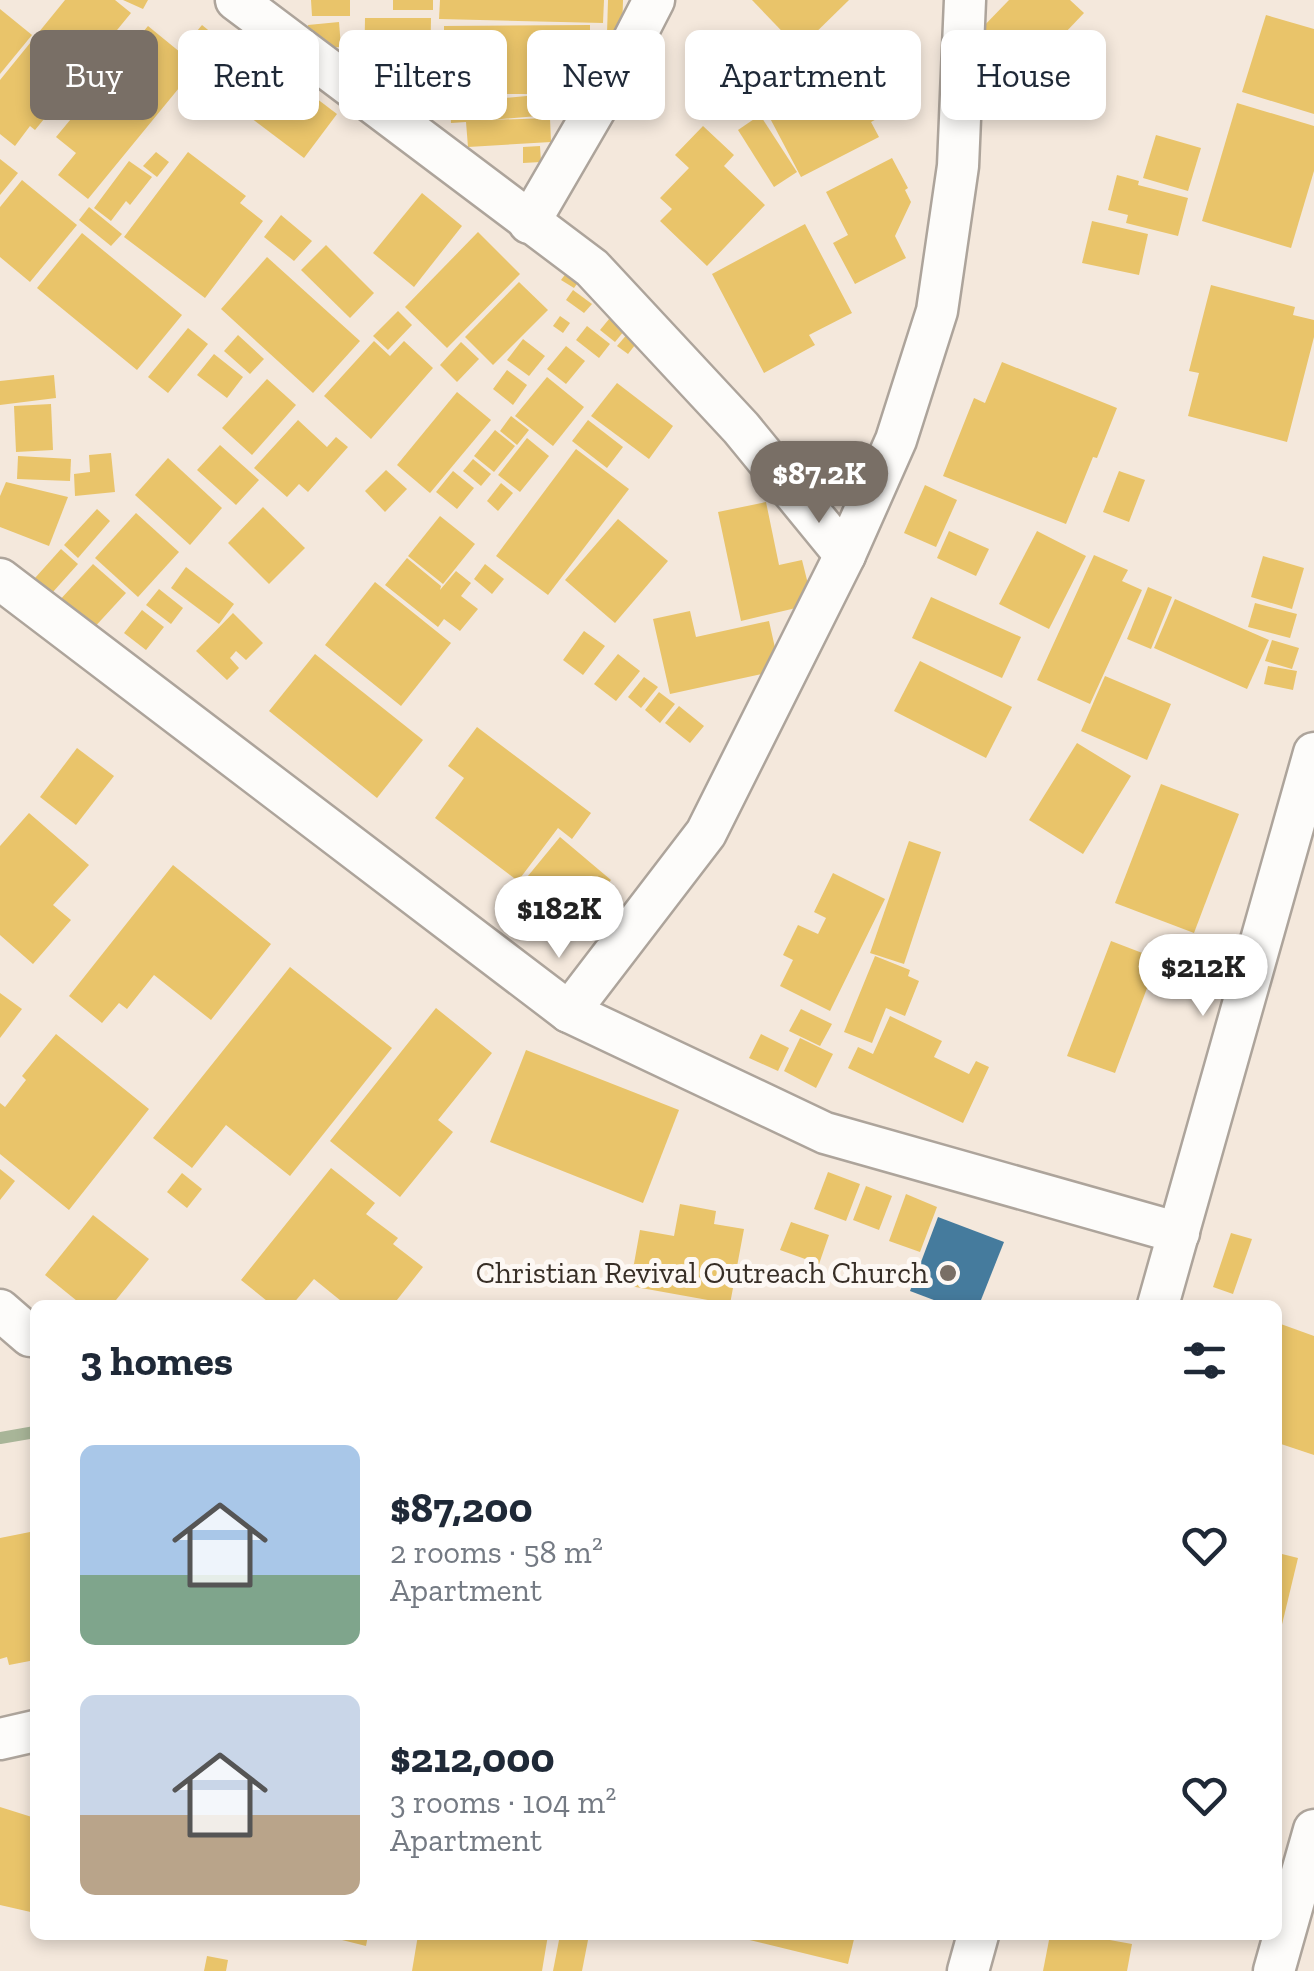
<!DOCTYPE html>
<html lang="en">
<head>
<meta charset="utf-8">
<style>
	:root { --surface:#fff; --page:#f6f6f7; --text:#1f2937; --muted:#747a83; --accent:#796f66 }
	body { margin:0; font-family:"Zilla Slab",serif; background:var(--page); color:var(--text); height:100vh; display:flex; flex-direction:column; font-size:38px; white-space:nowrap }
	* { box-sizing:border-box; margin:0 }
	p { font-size:32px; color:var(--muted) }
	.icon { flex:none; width:55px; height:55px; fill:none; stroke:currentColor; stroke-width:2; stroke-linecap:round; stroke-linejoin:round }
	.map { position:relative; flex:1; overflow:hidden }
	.side { position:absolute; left:30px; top:1300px; width:1252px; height:640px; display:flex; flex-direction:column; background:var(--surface); border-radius:15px; box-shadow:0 5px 15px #0003 }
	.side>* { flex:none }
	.hud { position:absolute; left:30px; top:30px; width:1255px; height:90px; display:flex; gap:20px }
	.price { position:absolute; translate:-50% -85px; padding:0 22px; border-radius:35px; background:#fff; color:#222; font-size:32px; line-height:65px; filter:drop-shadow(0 2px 5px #0008) }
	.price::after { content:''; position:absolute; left:50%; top:60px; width:30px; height:22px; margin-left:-15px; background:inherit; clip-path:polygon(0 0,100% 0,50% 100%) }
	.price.on { background:var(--accent); color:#fff }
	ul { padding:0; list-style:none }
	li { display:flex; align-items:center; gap:30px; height:250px; padding:0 50px }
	li span { display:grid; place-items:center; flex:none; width:280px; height:200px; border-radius:15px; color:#555 }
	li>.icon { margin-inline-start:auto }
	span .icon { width:120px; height:120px; fill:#fffc; stroke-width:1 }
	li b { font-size:42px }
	h2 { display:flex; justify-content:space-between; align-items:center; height:120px; padding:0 50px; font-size:42px }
	.chip { padding:0 35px; border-radius:15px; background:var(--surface); box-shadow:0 5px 15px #0003; font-size:35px; line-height:90px }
	.chip.on { background:var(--accent); color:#fff }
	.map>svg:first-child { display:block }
</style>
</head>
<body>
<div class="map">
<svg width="1314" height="1971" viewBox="0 0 1314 1971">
	<rect width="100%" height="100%" fill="#f4e8dc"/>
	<g fill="#e9c46a">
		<polygon points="65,0 115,0 131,13 35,130 30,126 15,146 0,134 0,80"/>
		<polygon points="123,0 148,0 143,9"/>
		<polygon points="311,0 350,0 350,16 312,16"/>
		<rect x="393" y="0" width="40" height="10"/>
		<polygon points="440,0 604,0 603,23 439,19"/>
		<polygon points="608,0 623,0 622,34 607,34"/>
		<polygon points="752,0 849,0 799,49"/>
		<polygon points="1009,0 1070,0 1084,13 1025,75 979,31"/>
		<polygon points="0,9 32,35 0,74"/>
		<polygon points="1266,15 1314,29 1314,114 1242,92"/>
		<polygon points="365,18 431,18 430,81 364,80"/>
		<polygon points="339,22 341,47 310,49 308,25"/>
		<polygon points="202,25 224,43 209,62 187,43"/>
		<polygon points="242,25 271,46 251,74 221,52"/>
		<polygon points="590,25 590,75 583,75 583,94 451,94 451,75 444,76 444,26"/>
		<polygon points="148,26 197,66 88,199 58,175 76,153 56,137"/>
		<polygon points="276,49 284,55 276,66 267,60"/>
		<polygon points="850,60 863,85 871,80 888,113 871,122 879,137 801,177 763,105"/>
		<polygon points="267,61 337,114 304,158 234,105"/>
		<polygon points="224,71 239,82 227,98 212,87"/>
		<polygon points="548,94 550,115 490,120 550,118 551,142 468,147 466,122 451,123 450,103"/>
		<polygon points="1237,103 1314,126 1314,171 1291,248 1202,221"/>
		<polygon points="760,115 797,172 774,187 738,130"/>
		<polygon points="703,126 734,155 724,166 765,205 707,266 660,221 672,209 660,198 689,168 675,155"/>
		<polygon points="1156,135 1201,148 1188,191 1143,178"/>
		<polygon points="540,146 541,162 523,163 523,147"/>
		<polygon points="156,152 169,162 157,177 143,166"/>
		<polygon points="188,152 246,196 240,203 263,221 205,298 124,237"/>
		<polygon points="892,158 908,188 905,190 911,202 895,236 906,258 855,284 833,243 848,235 826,192"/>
		<polygon points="0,159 18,173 0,195"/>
		<polygon points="129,161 152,177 130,205 126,201 111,221 94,208"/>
		<polygon points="1117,175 1139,181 1138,185 1188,198 1178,236 1126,223 1128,215 1108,210"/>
		<polygon points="22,180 77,225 30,282 0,257 0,207"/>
		<polygon points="422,193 462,226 414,287 373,253"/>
		<polygon points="89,207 122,234 111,246 79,220"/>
		<polygon points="281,215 312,241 294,261 264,237"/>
		<polygon points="1092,221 1148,234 1139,275 1082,263"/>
		<polygon points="805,224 852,313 809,335 815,345 764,373 712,274"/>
		<polygon points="478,232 520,274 447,348 405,307"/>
		<polygon points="82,233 182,315 137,370 37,288"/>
		<polygon points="326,245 374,293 350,318 301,270"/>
		<polygon points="267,257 360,341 313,393 221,309"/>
		<polygon points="573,264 585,273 574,288 561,280"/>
		<polygon points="519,282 548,310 493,365 465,337"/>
		<polygon points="1211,285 1295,307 1293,315 1314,320 1314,337 1287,442 1188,416 1199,373 1189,371"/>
		<polygon points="573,290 592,304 584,313 566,300"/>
		<polygon points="398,311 412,325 388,350 373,336"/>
		<polygon points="614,313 629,325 615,342 600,330"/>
		<polygon points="560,316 570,323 563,333 553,326"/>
		<polygon points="587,326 610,344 599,358 576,340"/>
		<polygon points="188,328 208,344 168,393 148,377"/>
		<polygon points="629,332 639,340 628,354 617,346"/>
		<polygon points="238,335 264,359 250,374 224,351"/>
		<polygon points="523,339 545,356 529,376 507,360"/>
		<polygon points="374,341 390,356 404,341 433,368 371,439 324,396"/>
		<polygon points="461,342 479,359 457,382 440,365"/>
		<polygon points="566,346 585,361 566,384 547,369"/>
		<polygon points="214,354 243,377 227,398 197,375"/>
		<polygon points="1002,362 1117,408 1097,458 1093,457 1066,524 943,476 974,398 985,403"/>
		<polygon points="507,370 527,385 513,405 493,389"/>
		<polygon points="54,375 56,398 0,405 0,381"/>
		<polygon points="547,377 584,407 553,446 515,416"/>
		<polygon points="267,379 296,405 252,455 222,428"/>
		<polygon points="617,383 673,426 649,459 591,416"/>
		<polygon points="457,392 491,420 430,493 397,465"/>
		<polygon points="51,404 53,450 16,452 14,406"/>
		<polygon points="511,416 529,430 517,445 500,431"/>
		<polygon points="298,420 327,447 336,437 348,447 308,492 299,484 287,497 254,468"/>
		<polygon points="588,420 623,447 607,468 572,441"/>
		<polygon points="495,430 515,446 494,472 474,456"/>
		<polygon points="527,438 549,456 520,492 498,475"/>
		<polygon points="220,445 259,480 236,505 197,470"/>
		<polygon points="576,449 629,489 548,595 496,556"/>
		<polygon points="111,453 115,492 75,496 74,474 90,472 89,455"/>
		<polygon points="18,456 71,459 70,481 17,479"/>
		<polygon points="168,458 222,508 190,545 135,495"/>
		<polygon points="473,459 491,474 481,486 463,471"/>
		<polygon points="386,470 407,489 385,512 365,491"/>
		<polygon points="453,471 474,488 457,509 436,492"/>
		<polygon points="1119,471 1145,480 1129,522 1103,512"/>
		<polygon points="6,482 68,497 49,546 0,527 0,496"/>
		<polygon points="501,483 513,493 498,511 487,501"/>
		<polygon points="925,485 957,500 936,547 904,533"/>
		<polygon points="766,502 779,565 802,560 813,604 741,621 718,512"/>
		<polygon points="263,507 305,548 269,584 228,543"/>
		<polygon points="97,509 110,521 78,558 64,545"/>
		<polygon points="136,513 179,552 138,597 95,558"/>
		<polygon points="440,516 475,544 443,584 408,556"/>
		<polygon points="618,519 668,561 615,623 565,580"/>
		<polygon points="949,531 989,549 976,576 937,558"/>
		<polygon points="1037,531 1086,556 1049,629 999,604"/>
		<polygon points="61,549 78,564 52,593 35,578"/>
		<polygon points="1094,555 1128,570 1122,581 1142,590 1090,704 1037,680"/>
		<polygon points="1263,556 1304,568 1292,609 1251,597"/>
		<polygon points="407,558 441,586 440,590 456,571 471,583 461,596 478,609 460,631 444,619 438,627 385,585"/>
		<polygon points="93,564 126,593 91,631 58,602"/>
		<polygon points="485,564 504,579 492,594 474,579"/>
		<polygon points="186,567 234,604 219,624 171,588"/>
		<polygon points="375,582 451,643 401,706 325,645"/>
		<polygon points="1148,587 1172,597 1151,649 1127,639"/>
		<polygon points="159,589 183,608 171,624 146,605"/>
		<polygon points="931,597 1021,637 1002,678 912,638"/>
		<polygon points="1175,599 1269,640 1247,689 1154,648"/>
		<polygon points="1255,603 1297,614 1290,638 1248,627"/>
		<polygon points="142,610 164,627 146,650 124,633"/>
		<polygon points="690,611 696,637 769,621 780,670 670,694 653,619"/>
		<polygon points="233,613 263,643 246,660 236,651 230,658 239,668 227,680 196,651"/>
		<polygon points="584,631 605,646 583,675 563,660"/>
		<polygon points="1272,640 1299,648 1292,669 1265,661"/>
		<polygon points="315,654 423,740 377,798 269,711"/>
		<polygon points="618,654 640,671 616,701 594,684"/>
		<polygon points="920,661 1012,707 986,758 894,711"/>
		<polygon points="1268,666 1297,671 1293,690 1264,684"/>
		<polygon points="1105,676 1171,704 1147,760 1081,731"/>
		<polygon points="644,677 658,687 641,708 628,697"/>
		<polygon points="659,692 675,704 660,723 645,710"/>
		<polygon points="679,706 704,726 690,743 665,723"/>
		<polygon points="477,727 591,813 572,839 558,828 518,881 435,818 464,778 448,766"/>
		<polygon points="1077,743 1131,776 1083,854 1029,820"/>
		<polygon points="77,748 114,776 76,825 40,797"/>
		<polygon points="1161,784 1239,814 1194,933 1115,903"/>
		<polygon points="29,813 89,865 53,905 71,920 33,964 0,935 0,846"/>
		<polygon points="560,837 611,880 575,924 523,882"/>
		<polygon points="909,841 941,852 904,964 870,953"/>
		<polygon points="173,865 271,944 211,1020 154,975 127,1009 119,1003 102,1023 69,996"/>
		<polygon points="833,873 885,899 830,1011 780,986 793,960 783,955 798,925 818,934 826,918 814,912"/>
		<polygon points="1111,941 1158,959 1115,1073 1067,1056"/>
		<polygon points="875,956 910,970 908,976 919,981 905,1016 886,1008 872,1043 844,1032"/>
		<polygon points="290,967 392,1048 290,1176 226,1125 192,1168 153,1138"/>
		<polygon points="0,993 22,1009 0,1038"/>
		<polygon points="436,1008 492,1053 438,1120 453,1132 400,1197 330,1141"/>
		<polygon points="801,1009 832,1024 820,1046 789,1031"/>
		<polygon points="890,1016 942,1041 934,1057 969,1074 976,1061 989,1067 963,1123 848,1068 858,1047 873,1054"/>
		<polygon points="56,1034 149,1109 69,1210 0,1154 0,1103 5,1107 26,1080 22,1076"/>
		<polygon points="761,1034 789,1048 778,1071 749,1058"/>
		<polygon points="800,1038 833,1054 816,1088 784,1071"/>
		<polygon points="526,1050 679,1110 643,1203 490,1142"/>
		<polygon points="331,1168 375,1203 366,1214 398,1238 393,1244 423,1267 393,1305 346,1305 314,1279 292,1305 272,1305 241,1280"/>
		<polygon points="0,1169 15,1181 0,1200"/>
		<polygon points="828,1172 860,1184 846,1221 814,1209"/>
		<polygon points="182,1173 202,1189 187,1208 167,1192"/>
		<polygon points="866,1186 892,1196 879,1230 853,1220"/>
		<polygon points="906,1194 937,1207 920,1252 889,1241"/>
		<polygon points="680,1204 716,1211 714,1224 744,1229 730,1304 630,1286 640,1230 674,1236"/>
		<polygon points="93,1215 149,1259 112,1305 82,1305 45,1275"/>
		<polygon points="791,1222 829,1235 819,1264 780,1250"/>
		<polygon points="1231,1233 1252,1239 1233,1294 1213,1287"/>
		<polygon points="1278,1323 1314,1336 1314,1455 1278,1443"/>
		<polygon points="35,1531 35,1660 9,1665 7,1657 0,1659 0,1538"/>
		<polygon points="1278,1553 1298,1558 1279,1637 1278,1637"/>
		<polygon points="0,1807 35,1818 35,1913 0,1905"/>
		<polygon points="322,1935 368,1935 366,1946"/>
		<polygon points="418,1935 548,1935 542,1971 412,1971"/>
		<polygon points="560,1935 589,1935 582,1971 553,1971"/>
		<polygon points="729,1935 855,1935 848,1964"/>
		<polygon points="1050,1935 1082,1935 1132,1944 1127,1971 1043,1971"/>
		<polygon points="207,1956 228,1960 226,1971 204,1971"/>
	</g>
	<polygon fill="#457b9d" points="938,1217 1004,1242 979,1305 947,1305 910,1291"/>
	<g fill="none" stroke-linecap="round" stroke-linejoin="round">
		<polyline stroke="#a8b598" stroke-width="12" points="0,1438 35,1432"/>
		<defs>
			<g id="minor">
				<polyline points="236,0 592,268 741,428 845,555"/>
				<polyline points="529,223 618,70 654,0"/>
				<polyline points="0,579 569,1012 825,1133 1179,1233"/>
				<polyline points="569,1012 706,833 845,555 896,440 937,311 958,166 965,0"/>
				<polyline points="1158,1305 1314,753"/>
				<polyline points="0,1310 30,1336"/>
				<polyline points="0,1739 35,1731"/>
				<polyline points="968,1971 978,1935"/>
				<polyline points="1274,1971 1314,1830"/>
			</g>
		</defs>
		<use href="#minor" stroke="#ada49b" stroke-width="45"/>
		<use href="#minor" stroke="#fdfcfa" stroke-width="40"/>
	</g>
	<circle fill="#796f66" stroke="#fdf8f4" stroke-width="4" cx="948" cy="1273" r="10"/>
	<g text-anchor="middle" stroke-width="10" stroke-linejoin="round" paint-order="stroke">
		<g font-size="30" fill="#372e26" stroke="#fdf8f4" text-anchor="end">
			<text x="928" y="1283">Christian Revival Outreach Church</text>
		</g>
	</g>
</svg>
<b class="price on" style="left:819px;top:526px">$87.2K</b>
<b class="price" style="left:559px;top:961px">$182K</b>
<b class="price" style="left:1203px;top:1019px">$212K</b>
<div class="hud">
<a class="chip on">Buy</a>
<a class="chip">Rent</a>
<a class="chip">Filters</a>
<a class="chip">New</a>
<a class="chip">Apartment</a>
<a class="chip">House</a>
</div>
<section class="side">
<h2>3 homes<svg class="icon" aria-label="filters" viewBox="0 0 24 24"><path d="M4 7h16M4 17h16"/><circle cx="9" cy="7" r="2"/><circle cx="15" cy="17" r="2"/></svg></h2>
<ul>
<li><span style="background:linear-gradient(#a9c7e8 65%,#7fa58c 0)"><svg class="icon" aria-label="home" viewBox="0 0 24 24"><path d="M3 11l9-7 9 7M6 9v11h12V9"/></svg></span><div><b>$87,200</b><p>2 rooms · 58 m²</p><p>Apartment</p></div><svg class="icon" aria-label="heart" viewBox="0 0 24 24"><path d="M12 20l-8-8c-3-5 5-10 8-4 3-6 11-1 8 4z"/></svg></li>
<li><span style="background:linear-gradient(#c9d6e8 60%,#b9a48a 0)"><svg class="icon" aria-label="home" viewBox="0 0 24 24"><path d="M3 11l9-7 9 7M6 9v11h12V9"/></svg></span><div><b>$212,000</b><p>3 rooms · 104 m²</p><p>Apartment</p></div><svg class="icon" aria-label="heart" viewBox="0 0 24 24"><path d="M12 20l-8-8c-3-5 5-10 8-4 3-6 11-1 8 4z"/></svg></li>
</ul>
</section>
</div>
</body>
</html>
